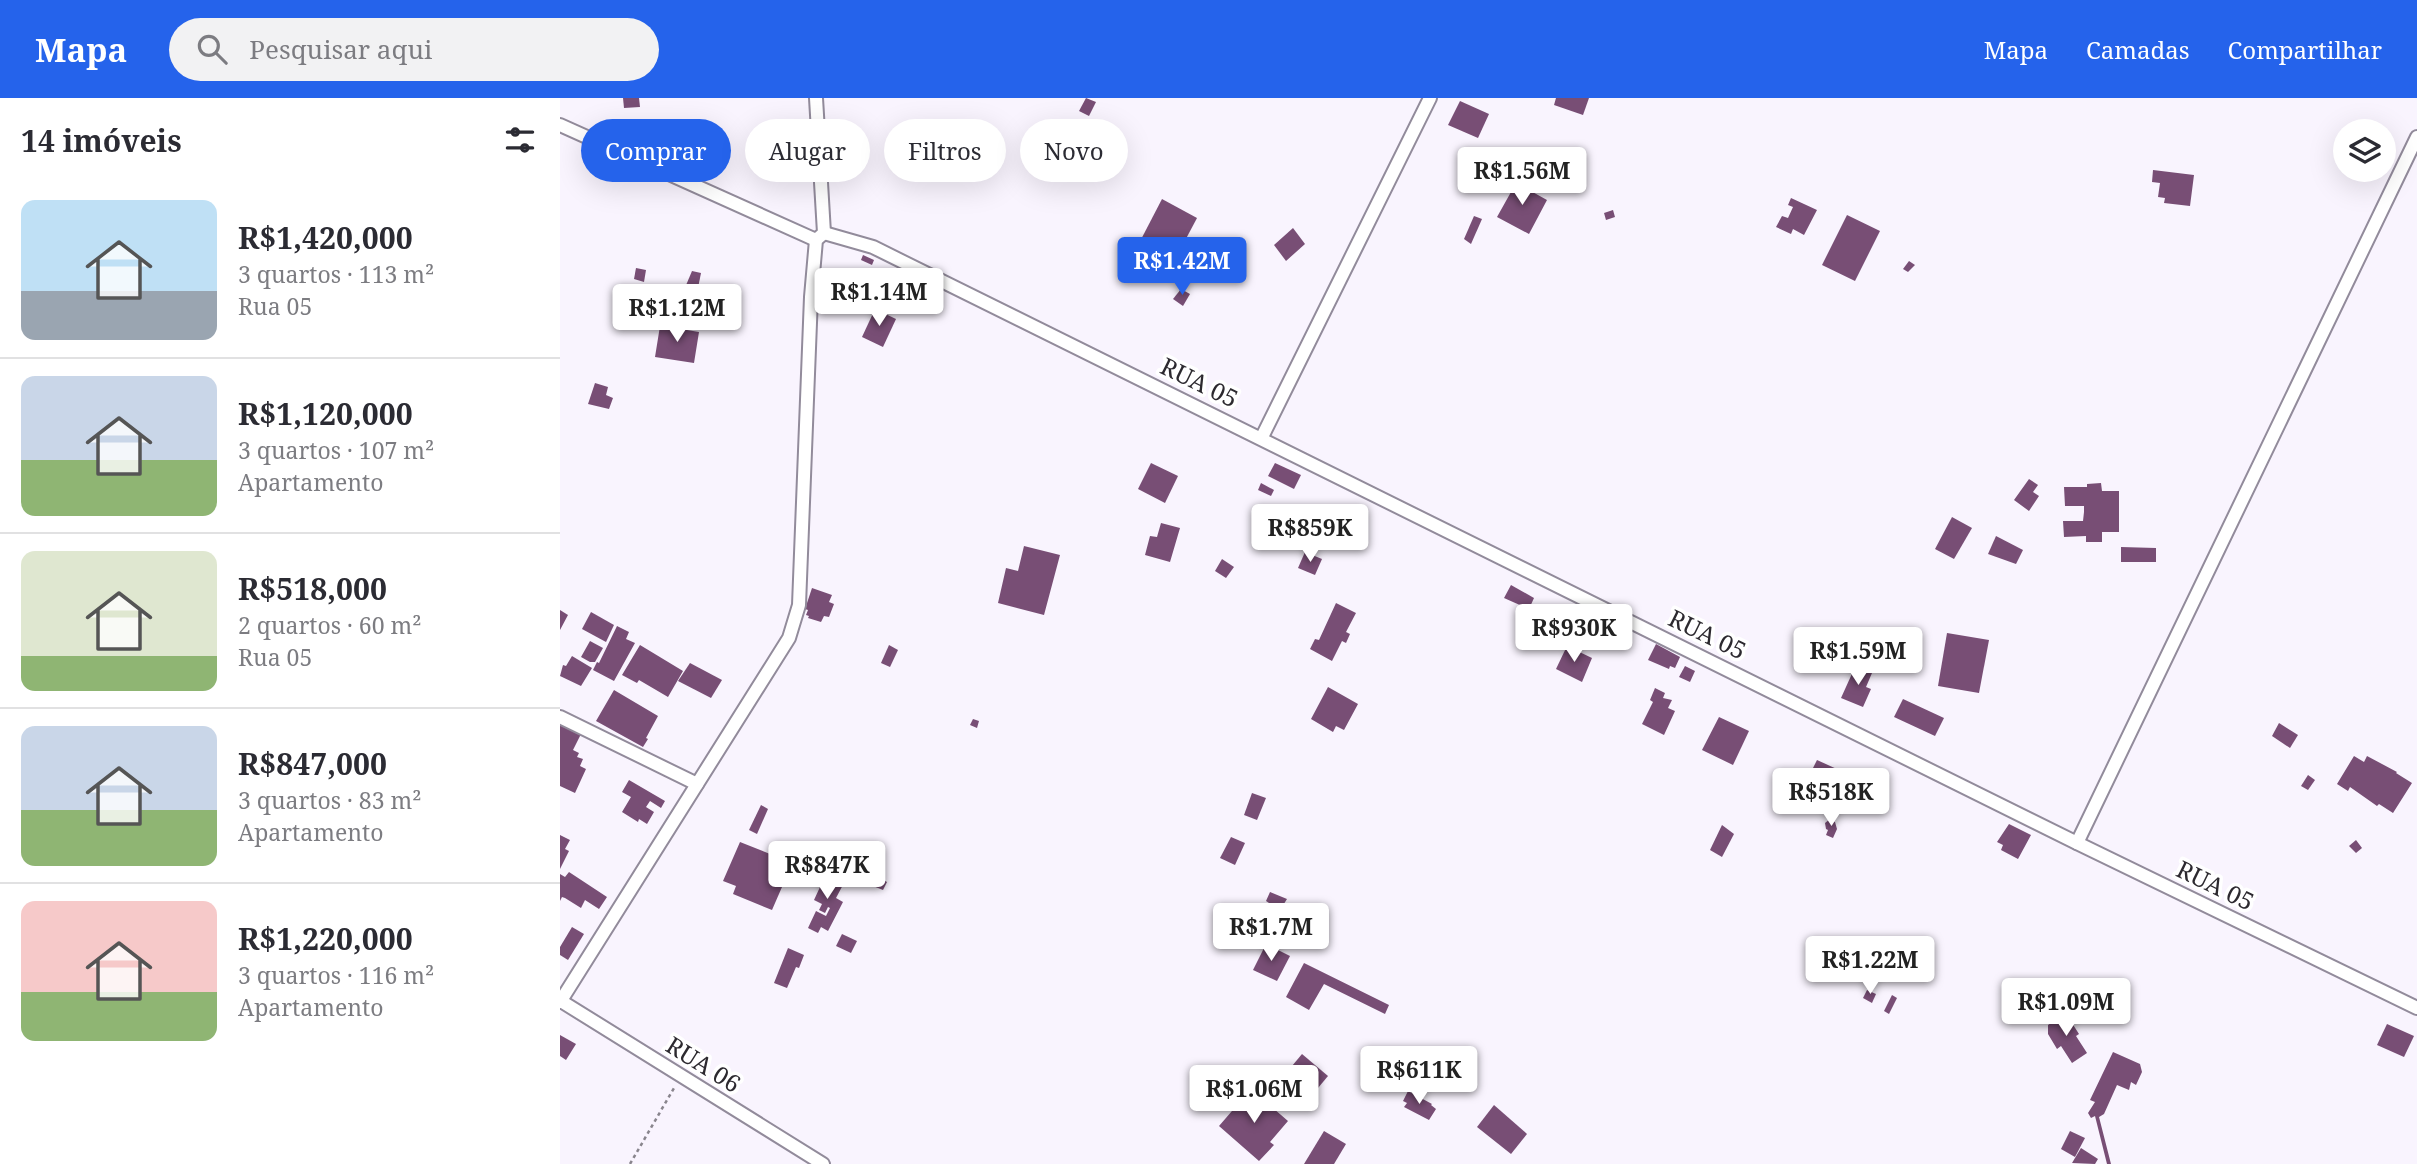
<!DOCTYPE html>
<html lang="pt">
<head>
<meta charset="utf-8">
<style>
	:root { --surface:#fff; --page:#f2f2f3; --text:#2b2b33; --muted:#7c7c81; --line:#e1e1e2; --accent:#2563eb }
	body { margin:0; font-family:"Noto Serif",serif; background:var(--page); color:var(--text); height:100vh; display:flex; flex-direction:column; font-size:26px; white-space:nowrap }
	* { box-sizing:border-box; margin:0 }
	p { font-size:23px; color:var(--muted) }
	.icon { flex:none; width:38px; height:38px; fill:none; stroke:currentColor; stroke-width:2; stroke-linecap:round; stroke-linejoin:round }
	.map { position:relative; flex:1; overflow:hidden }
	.drawer { display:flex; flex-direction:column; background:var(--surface); width:560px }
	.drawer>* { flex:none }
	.hud { position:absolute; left:21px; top:21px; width:665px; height:63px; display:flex; gap:14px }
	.controls { position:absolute; left:1773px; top:21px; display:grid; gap:14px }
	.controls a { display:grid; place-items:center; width:63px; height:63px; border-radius:50%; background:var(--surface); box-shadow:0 7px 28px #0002; font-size:35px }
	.price { position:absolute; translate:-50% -60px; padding:0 16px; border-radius:7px; background:#fff; color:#222; font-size:23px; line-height:46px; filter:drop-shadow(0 2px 4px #0008) }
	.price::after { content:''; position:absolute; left:50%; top:42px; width:21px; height:16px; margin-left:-10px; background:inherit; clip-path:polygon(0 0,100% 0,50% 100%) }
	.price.active { background:var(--accent); color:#fff }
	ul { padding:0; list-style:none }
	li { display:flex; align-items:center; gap:21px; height:175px; padding:0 21px }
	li+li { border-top:2px solid var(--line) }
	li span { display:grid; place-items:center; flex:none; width:196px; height:140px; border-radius:14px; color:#555 }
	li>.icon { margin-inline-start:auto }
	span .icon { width:84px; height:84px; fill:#fffc; stroke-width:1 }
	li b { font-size:30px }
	h2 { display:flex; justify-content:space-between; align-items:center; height:84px; padding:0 21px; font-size:30px }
	.chip { padding:0 24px; border-radius:32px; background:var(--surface); box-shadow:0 7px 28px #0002; font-size:24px; line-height:63px }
	.chip.active { background:var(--accent); color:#fff }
	header { display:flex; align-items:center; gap:42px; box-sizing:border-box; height:98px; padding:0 35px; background:var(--accent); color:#fff }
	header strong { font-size:33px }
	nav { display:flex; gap:38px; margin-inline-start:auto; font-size:24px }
	.search { width:490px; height:63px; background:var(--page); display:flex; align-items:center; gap:18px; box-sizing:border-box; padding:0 24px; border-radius:38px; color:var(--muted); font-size:26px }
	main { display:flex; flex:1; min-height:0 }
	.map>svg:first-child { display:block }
</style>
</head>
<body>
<header>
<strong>Mapa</strong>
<div class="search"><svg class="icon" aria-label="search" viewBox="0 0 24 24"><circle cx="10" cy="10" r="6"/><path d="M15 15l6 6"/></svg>Pesquisar aqui</div>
<nav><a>Mapa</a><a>Camadas</a><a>Compartilhar</a></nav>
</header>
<main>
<section class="drawer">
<h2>14 imóveis<svg class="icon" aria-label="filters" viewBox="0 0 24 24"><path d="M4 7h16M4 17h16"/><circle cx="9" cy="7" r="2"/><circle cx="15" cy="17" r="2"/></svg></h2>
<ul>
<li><span style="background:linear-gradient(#bfe0f5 65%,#9aa5b1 0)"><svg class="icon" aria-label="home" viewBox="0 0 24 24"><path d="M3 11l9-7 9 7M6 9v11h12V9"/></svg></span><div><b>R$1,420,000</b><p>3 quartos · 113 m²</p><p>Rua 05</p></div></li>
<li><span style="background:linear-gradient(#c9d6e8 60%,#8fb573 0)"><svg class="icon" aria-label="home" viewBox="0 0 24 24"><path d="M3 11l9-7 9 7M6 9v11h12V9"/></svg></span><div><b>R$1,120,000</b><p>3 quartos · 107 m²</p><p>Apartamento</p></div></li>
<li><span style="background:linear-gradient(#dfe7d0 75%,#8fb573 0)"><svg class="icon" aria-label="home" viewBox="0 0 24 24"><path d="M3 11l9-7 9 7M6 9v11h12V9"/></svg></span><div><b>R$518,000</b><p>2 quartos · 60 m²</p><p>Rua 05</p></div></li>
<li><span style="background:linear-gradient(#c9d6e8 60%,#8fb573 0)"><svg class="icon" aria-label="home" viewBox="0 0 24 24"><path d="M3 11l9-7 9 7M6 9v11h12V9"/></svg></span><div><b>R$847,000</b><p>3 quartos · 83 m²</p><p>Apartamento</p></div></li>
<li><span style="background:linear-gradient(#f6c9c9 65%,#8fb573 0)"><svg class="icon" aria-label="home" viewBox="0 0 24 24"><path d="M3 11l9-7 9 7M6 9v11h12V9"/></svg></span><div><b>R$1,220,000</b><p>3 quartos · 116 m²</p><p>Apartamento</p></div></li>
</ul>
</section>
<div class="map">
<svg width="1857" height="1066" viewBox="0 0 1857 1066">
	<rect width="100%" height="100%" fill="#f9f4fe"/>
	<g fill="#784e75">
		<polygon points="63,0 79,0 80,9 64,10"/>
		<polygon points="526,0 536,4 529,18 519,13"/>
		<polygon points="996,0 1029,0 1023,17 994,7"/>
		<polygon points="900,3 929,16 918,40 888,27"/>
		<polygon points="1593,72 1634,77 1630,108 1604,105 1605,100 1598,99 1600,85 1592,84"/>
		<polygon points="949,81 987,102 969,136 937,119 951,94 944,90"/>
		<polygon points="1231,100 1257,112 1244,137 1233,131 1231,136 1216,129 1222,118 1228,120 1233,109 1228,107"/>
		<polygon points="602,101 637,120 610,171 575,153"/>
		<polygon points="1053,112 1055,119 1046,122 1044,115"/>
		<polygon points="1287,117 1320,133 1295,183 1262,167"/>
		<polygon points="914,118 922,121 911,146 904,141"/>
		<polygon points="733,130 745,146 726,163 714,147"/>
		<polygon points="303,157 314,162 312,167 301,162"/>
		<polygon points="1349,163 1355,167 1348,174 1343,171"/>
		<polygon points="76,170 86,172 84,184 74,181"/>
		<polygon points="132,173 141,175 137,195 124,192"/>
		<polygon points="621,191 630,196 623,208 613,201"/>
		<polygon points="315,211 336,221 323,249 302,239"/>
		<polygon points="113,225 128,228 127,232 139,234 134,265 95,259 100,228 112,231"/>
		<polygon points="35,285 48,289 46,297 53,300 49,311 28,306"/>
		<polygon points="591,365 618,378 605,405 578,391"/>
		<polygon points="715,365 741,377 734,391 708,378"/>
		<polygon points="1469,381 1478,387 1473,394 1479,398 1469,413 1454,402"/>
		<polygon points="701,385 714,392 711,398 698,392"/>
		<polygon points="1541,385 1542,393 1559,393 1559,434 1542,434 1542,444 1526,444 1526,438 1504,439 1503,423 1523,423 1524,414 1524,408 1505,408 1504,389 1527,389 1527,386"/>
		<polygon points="1392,419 1412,430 1394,461 1375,451"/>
		<polygon points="601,425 620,430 610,464 585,457 590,438 597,439"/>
		<polygon points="719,428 728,433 722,444 713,439"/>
		<polygon points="1436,438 1463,452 1456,466 1428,456"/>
		<polygon points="464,448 500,457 484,517 438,505 446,470 458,473"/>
		<polygon points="1561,449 1596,450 1596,464 1561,464"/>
		<polygon points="745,454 762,461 755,477 738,470"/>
		<polygon points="662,461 674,469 666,480 655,473"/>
		<polygon points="951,487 974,500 969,511 944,500"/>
		<polygon points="252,490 272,497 269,504 274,506 269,519 264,518 261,524 248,520 249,518 246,517 248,512 245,511"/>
		<polygon points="776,505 796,515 786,534 790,536 786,545 782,543 772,563 750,551 755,541 759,542"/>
		<polygon points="0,512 8,517 0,532"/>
		<polygon points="31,514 54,527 46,544 22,531"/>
		<polygon points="57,528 69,534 66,541 75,545 54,583 33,572 37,564 39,565"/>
		<polygon points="1387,535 1429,542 1419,595 1378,588"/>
		<polygon points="30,543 43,550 35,564 30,564 21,559"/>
		<polygon points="1096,546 1120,559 1115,570 1110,568 1109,571 1088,562"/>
		<polygon points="80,547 123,573 108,599 79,582 77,585 62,577"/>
		<polygon points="329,547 338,552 330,569 321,565"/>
		<polygon points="1007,548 1032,560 1022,584 996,571"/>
		<polygon points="12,558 32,570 21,588 0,578 3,567 6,568"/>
		<polygon points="130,565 162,582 151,600 118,583"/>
		<polygon points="1125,568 1135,573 1130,584 1119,579"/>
		<polygon points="1295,569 1312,575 1306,589 1311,591 1303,609 1281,600"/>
		<polygon points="768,589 798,606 784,632 776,628 773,634 751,621"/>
		<polygon points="1095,590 1105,595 1103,600 1112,602 1108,610 1115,613 1104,637 1082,626 1093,604 1090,602"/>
		<polygon points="54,592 98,618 86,640 88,641 83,649 36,623"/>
		<polygon points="1343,601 1384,620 1375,638 1334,619"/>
		<polygon points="1159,619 1189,633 1173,667 1142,652"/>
		<polygon points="413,621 419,623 417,630 410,627"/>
		<polygon points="1719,625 1738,637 1730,650 1712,638"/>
		<polygon points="0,627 21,636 13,652 19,655 17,659 23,661 20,668 26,671 15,695 0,688"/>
		<polygon points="1794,658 1804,664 1807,658 1837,674 1836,675 1852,685 1833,715 1819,706 1817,708 1790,689 1788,693 1777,686"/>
		<polygon points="1257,662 1301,682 1289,706 1246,684"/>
		<polygon points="1748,677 1755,682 1748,692 1741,688"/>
		<polygon points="69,682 105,703 101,710 90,703 86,709 94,714 87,726 79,721 78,724 62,714 71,699 62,694"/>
		<polygon points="692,695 706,700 697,722 684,717"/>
		<polygon points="201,707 208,711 197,736 189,732"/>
		<polygon points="1270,721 1275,724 1277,731 1273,740 1266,737 1268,732 1266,731 1265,725"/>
		<polygon points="1449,726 1471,737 1458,761 1441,752 1443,747 1437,744"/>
		<polygon points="1162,727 1174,736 1162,759 1150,752"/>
		<polygon points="0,737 10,742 5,751 9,753 0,771"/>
		<polygon points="671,739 685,745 675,767 660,760"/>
		<polygon points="1796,742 1802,750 1796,755 1789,748"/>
		<polygon points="180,744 210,756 212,750 224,755 221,762 232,766 212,812 173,796 176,788 163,783"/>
		<polygon points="9,774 47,799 39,811 25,802 21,810 5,800 2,799 0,803 0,776 5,779"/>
		<polygon points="268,775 285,783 276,800 283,804 268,833 261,829 258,835 248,830 256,813 266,818 270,810 268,809 265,815 259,812 262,806 254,802 260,789 250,784 255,777 265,781"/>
		<polygon points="312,776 327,784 323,792 308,786"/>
		<polygon points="710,794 727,801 722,809 726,811 719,826 716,824 714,827 701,820 709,805 706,803"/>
		<polygon points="12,829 24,836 8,862 0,857 0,849"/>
		<polygon points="282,836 297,843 291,855 276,848"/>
		<polygon points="706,846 730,858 717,883 693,872"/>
		<polygon points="228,850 244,857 239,870 236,869 227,890 214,885"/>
		<polygon points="744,865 829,907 825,916 764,886 749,912 726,899"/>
		<polygon points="1307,892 1316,896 1312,905 1303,900"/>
		<polygon points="1332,897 1337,900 1329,916 1324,913"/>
		<polygon points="1501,918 1510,922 1519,936 1516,938 1527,955 1512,965 1501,948 1497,951 1488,936 1488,927"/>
		<polygon points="1827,926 1854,938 1844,959 1817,947"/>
		<polygon points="0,937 16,946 6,962 0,958"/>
		<polygon points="1553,954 1580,966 1582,974 1576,987 1571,984 1569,992 1557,987 1544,1016 1539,1019 1551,1066 1547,1066 1535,1018 1531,1020 1528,1015 1535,1004 1530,1002"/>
		<polygon points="742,956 768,978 748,1002 722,980"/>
		<polygon points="691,991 728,1023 710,1044 714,1047 699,1063 659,1028"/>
		<polygon points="848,993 872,1006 871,1007 876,1011 869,1022 844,1009 847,1005 843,1003"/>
		<polygon points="934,1007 967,1036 951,1056 917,1029"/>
		<polygon points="764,1033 786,1046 774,1066 744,1066"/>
		<polygon points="1510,1033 1525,1040 1515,1059 1501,1051"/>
		<polygon points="1521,1050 1538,1061 1535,1066 1512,1065"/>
	</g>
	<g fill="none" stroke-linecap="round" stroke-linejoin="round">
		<defs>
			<g id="street">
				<polyline points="0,27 256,142"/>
				<polyline points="264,135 313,149 1517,745 1857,910"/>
				<polyline points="702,339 870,0"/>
				<polyline points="0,619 137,686"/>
				<polyline points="1517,745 1857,39"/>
				<polyline points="1,903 263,1066"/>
				<polyline points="0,904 229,540 239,507 251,199 256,142 264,135 256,0"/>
			</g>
		</defs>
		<use href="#street" stroke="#928b9b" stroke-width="16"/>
		<polyline stroke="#89858d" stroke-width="2.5" stroke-dasharray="3.5 3.5" stroke-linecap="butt" points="70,1066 114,990"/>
		<use href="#street" stroke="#fff" stroke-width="12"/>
	</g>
	<g text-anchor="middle" stroke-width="7" stroke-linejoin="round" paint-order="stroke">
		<g font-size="24" fill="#2c292f" stroke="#fff">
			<text transform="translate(639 285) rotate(26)" y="8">RUA 05</text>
			<text transform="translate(1147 537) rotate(26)" y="8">RUA 05</text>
			<text transform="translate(1655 788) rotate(26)" y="8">RUA 05</text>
			<text transform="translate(143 967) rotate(32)" y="8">RUA 06</text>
		</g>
	</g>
</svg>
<div class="controls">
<a><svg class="icon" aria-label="layers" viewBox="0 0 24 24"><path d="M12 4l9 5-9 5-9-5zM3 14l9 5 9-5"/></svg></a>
</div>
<b class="price" style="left:962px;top:109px">R$1.56M</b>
<b class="price active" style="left:622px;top:199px">R$1.42M</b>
<b class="price" style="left:319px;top:230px">R$1.14M</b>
<b class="price" style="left:117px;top:246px">R$1.12M</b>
<b class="price" style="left:750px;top:466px">R$859K</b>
<b class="price" style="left:1014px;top:566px">R$930K</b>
<b class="price" style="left:1298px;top:589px">R$1.59M</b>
<b class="price" style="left:1271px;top:730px">R$518K</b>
<b class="price" style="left:267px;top:803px">R$847K</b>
<b class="price" style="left:711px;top:865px">R$1.7M</b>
<b class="price" style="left:1310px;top:898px">R$1.22M</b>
<b class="price" style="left:1506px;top:940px">R$1.09M</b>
<b class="price" style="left:859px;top:1008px">R$611K</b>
<b class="price" style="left:694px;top:1027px">R$1.06M</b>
<div class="hud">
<a class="chip active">Comprar</a>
<a class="chip">Alugar</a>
<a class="chip">Filtros</a>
<a class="chip">Novo</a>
</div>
</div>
</main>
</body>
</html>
